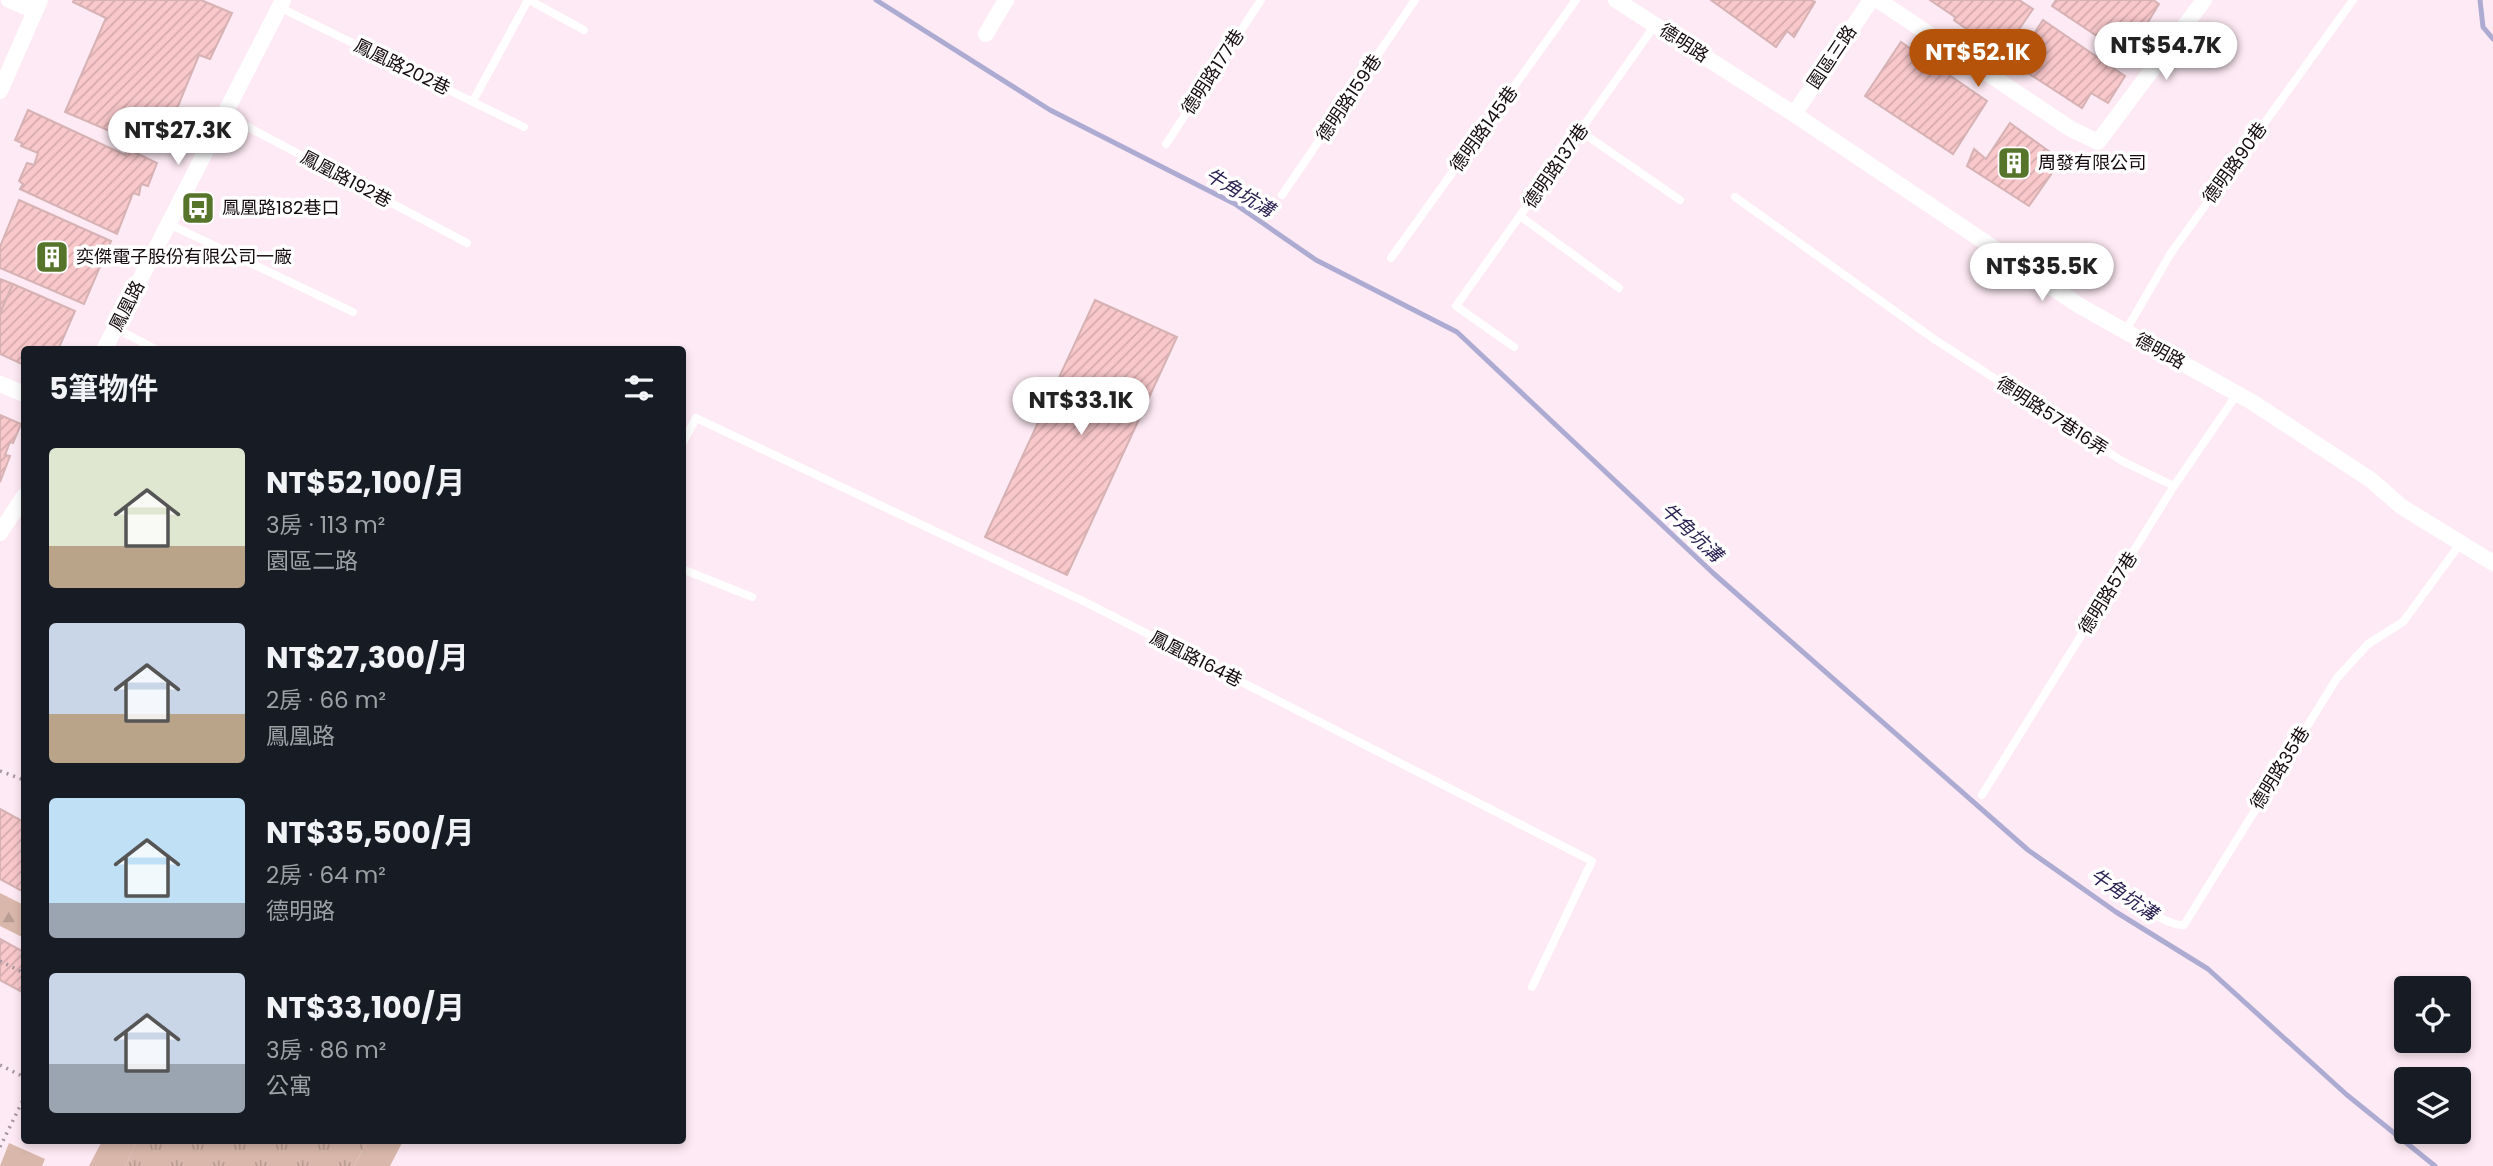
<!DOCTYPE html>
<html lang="zh-TW">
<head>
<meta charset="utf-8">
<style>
	:root { --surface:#171b24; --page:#242831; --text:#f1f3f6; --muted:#9ea1a6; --accent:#b45309 }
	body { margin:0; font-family:Poppins,"Noto Sans TC",sans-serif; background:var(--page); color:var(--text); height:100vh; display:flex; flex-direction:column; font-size:26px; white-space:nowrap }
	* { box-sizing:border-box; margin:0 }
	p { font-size:23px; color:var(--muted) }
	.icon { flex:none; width:38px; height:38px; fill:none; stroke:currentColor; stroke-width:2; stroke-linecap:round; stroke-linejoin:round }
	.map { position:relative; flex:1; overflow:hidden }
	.sheet { position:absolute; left:21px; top:346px; width:665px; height:798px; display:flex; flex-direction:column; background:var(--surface); border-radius:7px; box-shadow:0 4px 10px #0003 }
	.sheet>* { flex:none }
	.tools { position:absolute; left:2394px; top:976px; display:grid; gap:14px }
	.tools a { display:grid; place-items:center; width:77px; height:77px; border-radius:7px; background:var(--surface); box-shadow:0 4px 10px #0003; font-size:35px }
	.price { position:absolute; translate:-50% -60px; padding:0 16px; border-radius:24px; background:#fff; color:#222; font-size:23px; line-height:46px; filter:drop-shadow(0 2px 4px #0008) }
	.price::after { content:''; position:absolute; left:50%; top:42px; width:21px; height:16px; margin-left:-10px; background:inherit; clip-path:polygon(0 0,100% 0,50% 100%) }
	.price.on { background:var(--accent); color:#fff }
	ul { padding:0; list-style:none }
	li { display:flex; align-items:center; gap:21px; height:175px; padding:0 28px }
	li span { display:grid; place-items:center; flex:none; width:196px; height:140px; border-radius:7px; color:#555 }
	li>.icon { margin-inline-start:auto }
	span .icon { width:84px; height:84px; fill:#fffc; stroke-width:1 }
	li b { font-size:30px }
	h2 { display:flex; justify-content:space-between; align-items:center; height:84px; padding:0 28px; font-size:30px }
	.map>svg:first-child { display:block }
</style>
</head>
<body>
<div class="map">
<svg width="2493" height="1166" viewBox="0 0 2493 1166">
	<defs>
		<pattern id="grass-tufts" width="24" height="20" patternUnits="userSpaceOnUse" patternTransform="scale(1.75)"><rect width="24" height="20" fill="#d9b8ab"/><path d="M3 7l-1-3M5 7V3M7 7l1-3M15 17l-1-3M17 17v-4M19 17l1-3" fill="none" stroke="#b99d92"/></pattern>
		<pattern id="forest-firs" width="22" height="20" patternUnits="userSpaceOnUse" patternTransform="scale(1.75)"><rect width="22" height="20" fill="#d9b8ab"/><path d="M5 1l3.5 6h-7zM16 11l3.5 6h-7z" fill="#b99d92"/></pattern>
		<pattern id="building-hatch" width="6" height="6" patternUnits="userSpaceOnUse" patternTransform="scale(1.75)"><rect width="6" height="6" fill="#f9c8cb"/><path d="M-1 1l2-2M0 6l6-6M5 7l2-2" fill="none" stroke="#d5aaad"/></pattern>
	</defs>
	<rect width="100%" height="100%" fill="#feeaf4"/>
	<polygon fill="url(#grass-tufts)" points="137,1141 367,1141 354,1166 125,1166"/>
	<polygon fill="url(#forest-firs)" points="0,893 24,905 24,938 0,926"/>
	<g fill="#d9b8ab">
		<polygon points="102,1141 137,1141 125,1166 89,1166"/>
		<polygon points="367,1141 403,1141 390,1166 354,1166"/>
		<polygon points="9,1143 45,1159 42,1166 0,1166"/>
	</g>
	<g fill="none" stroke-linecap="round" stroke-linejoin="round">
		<g stroke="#aeabd2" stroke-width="5">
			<polyline points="876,0 1050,110 1235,204 1316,260 1457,332 1713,573 2028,850 2116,912 2208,969 2347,1095 2435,1166"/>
			<polyline points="2480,0 2483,27 2493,39"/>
		</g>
	</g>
	<g fill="url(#building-hatch)" stroke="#d6b2b4" stroke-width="2">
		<polygon points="74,0 201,0 232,13 210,59 199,55 159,152 65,112 106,18 73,2"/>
		<polygon points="1711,0 1811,0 1815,2 1794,37 1787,31 1776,47"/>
		<polygon points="1930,0 2019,0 2033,9 2002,54 1954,20 1955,17"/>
		<polygon points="2056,0 2153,0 2159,4 2127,56 2052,6"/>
		<polygon points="2043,20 2125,76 2108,103 2091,93 2082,108 2014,64"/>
		<polygon points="1901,42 1987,101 1953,154 1865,96"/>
		<polygon points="28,110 125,155 128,149 157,163 148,186 141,184 139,195 133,193 117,234 20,189 23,184 19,181 27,163 34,165 38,153 21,146 22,143 15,140"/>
		<polygon points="2010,123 2061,160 2029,206 1967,166 1974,149 1986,159"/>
		<polygon points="19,200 111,241 84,304 0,268 0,247"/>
		<polygon points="0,279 13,284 0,313"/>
		<polygon points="13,284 75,311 58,350 24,350 24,365 0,354 0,313"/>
		<polygon points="1095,300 1177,337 1067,575 985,537"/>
		<polygon points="0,415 21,424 13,443 10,442 5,455 10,456 0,482"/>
		<polygon points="0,809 24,822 24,892 0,879"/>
		<polygon points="0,939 24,952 24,993 0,980"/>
	</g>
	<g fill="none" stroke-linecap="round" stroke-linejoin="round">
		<g stroke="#a6969e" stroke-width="3.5" stroke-dasharray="2 5" stroke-linecap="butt">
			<polyline points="0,771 24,780"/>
			<polyline points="0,961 24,973"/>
			<polyline points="0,1065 24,1077"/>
			<polyline points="0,1147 24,1098"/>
		</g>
		<g stroke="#fff" stroke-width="8">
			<polyline points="529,0 584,30"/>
			<polyline points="279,7 524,127"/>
			<polyline points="473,101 528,0"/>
			<polyline points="225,115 467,243"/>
			<polyline points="1580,131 1680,200"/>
			<polyline points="1166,144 1261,0"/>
			<polyline points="1282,195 1415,0"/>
			<polyline points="1735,197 1934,339 2122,461 2174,486"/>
			<polyline points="1520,216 1619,288"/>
			<polyline points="169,224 353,312"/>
			<polyline points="1391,258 1576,0"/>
			<polyline points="115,328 157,350"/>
			<polyline points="2125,332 2171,253 2353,0"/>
			<polyline points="1514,347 1456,306 1655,25"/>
			<polyline points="682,444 696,418 1087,603 1592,861 1532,987"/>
			<polyline points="682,569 752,597"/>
			<polyline points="1982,795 2174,486 2237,394"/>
			<path d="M2092,876C2110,887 2167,928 2184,925L2337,678L2368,644L2403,622L2460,544"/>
		</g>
		<g stroke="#fff" stroke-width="16">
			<polyline points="9,0 35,11"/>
			<polyline points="1616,0 1794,114 2080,306 2252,402 2371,480 2402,507 2493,563"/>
			<polyline points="1878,0 2071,129 2098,142 2204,0"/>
			<polyline points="986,34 1006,0"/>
			<polyline points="0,91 40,0"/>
			<polyline points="1794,114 1871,0"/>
			<polyline points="104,350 283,0"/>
			<polyline points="0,384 24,394"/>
			<polyline points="0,533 24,496"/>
		</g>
	</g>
	<defs>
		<symbol id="building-square" viewBox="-11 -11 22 22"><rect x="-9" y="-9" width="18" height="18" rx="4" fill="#56752b" stroke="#fff"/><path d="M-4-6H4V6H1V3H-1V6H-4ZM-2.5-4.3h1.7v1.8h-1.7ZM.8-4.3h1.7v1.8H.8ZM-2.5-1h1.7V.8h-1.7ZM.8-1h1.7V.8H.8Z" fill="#fff"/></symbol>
		<symbol id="bus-square" viewBox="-11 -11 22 22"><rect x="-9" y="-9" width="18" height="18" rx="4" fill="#56752b" stroke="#fff"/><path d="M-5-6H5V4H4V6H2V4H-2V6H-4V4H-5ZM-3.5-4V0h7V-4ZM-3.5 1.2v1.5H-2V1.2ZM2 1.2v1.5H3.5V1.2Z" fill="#fff"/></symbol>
	</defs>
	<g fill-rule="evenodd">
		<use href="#building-square" x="1995" y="144" width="38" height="38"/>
		<use href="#bus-square" x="179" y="189" width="38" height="38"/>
		<use href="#building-square" x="33" y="238" width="38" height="38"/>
	</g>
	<g text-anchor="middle" stroke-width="7" stroke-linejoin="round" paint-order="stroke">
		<g font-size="18" fill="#150b10" stroke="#fff">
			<text transform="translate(1684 43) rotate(33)" y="6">德明路</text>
			<text transform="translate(1832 57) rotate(-56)" y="6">園區三路</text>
			<text transform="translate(402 67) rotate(26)" y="6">鳳凰路202巷</text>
			<text transform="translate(1213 72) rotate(-57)" y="6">德明路177巷</text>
			<text transform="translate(1349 98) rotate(-56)" y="6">德明路159巷</text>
			<text transform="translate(1484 129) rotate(-54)" y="6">德明路145巷</text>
			<text transform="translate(2235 163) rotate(-54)" y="6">德明路90巷</text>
			<text transform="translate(1556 166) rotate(-55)" y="6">德明路137巷</text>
			<text transform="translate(346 179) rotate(28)" y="6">鳳凰路192巷</text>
			<text transform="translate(127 306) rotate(-63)" y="6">鳳凰路</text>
			<text transform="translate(2160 351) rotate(29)" y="6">德明路</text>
			<text transform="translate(2052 416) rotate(33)" y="6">德明路57巷16弄</text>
			<text transform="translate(2108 593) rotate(-58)" y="6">德明路57巷</text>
			<text transform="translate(1196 659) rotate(27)" y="6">鳳凰路164巷</text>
			<text transform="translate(2280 768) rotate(-58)" y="6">德明路35巷</text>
		</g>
		<g font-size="18" fill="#150b10" stroke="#fff" text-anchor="start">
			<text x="2038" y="169">周發有限公司</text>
			<text x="222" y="214">鳳凰路182巷口</text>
			<text x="76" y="263">奕傑電子股份有限公司一廠</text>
		</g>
		<g font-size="19" font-style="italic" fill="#2b2152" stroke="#fff">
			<text transform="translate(1240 192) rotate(31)" y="7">牛角坑溝</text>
			<text transform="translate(1692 532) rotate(43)" y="7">牛角坑溝</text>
			<text transform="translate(2124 894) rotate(34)" y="7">牛角坑溝</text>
		</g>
	</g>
</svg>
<div class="tools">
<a><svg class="icon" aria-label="locate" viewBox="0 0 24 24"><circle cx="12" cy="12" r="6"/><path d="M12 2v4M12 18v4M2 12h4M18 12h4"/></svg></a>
<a><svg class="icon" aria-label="layers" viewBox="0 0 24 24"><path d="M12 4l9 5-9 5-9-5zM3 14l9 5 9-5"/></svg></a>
</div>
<b class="price" style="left:2166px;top:82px">NT$54.7K</b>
<b class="price on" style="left:1978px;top:89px">NT$52.1K</b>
<b class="price" style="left:178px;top:167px">NT$27.3K</b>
<b class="price" style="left:2042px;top:303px">NT$35.5K</b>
<b class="price" style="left:1081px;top:437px">NT$33.1K</b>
<section class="sheet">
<h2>5筆物件<svg class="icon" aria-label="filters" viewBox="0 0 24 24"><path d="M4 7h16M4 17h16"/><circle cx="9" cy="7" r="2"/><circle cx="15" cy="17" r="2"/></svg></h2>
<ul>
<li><span style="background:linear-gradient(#dfe7d0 70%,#b9a48a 0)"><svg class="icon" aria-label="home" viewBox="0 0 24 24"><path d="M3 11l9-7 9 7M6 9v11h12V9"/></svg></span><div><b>NT$52,100/月</b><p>3房 · 113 m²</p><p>園區二路</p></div></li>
<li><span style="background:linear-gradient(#c9d6e8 65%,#b9a48a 0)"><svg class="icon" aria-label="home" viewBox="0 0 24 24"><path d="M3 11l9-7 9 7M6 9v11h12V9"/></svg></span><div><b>NT$27,300/月</b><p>2房 · 66 m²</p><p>鳳凰路</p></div></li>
<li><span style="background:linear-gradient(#bfe0f5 75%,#9aa5b1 0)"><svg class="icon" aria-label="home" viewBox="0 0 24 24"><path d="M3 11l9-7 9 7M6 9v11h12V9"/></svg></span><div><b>NT$35,500/月</b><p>2房 · 64 m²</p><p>德明路</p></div></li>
<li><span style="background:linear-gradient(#c9d6e8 65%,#9aa5b1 0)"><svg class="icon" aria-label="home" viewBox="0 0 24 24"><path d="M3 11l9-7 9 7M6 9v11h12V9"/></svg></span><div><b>NT$33,100/月</b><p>3房 · 86 m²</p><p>公寓</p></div></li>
</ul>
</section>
</div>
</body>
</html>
